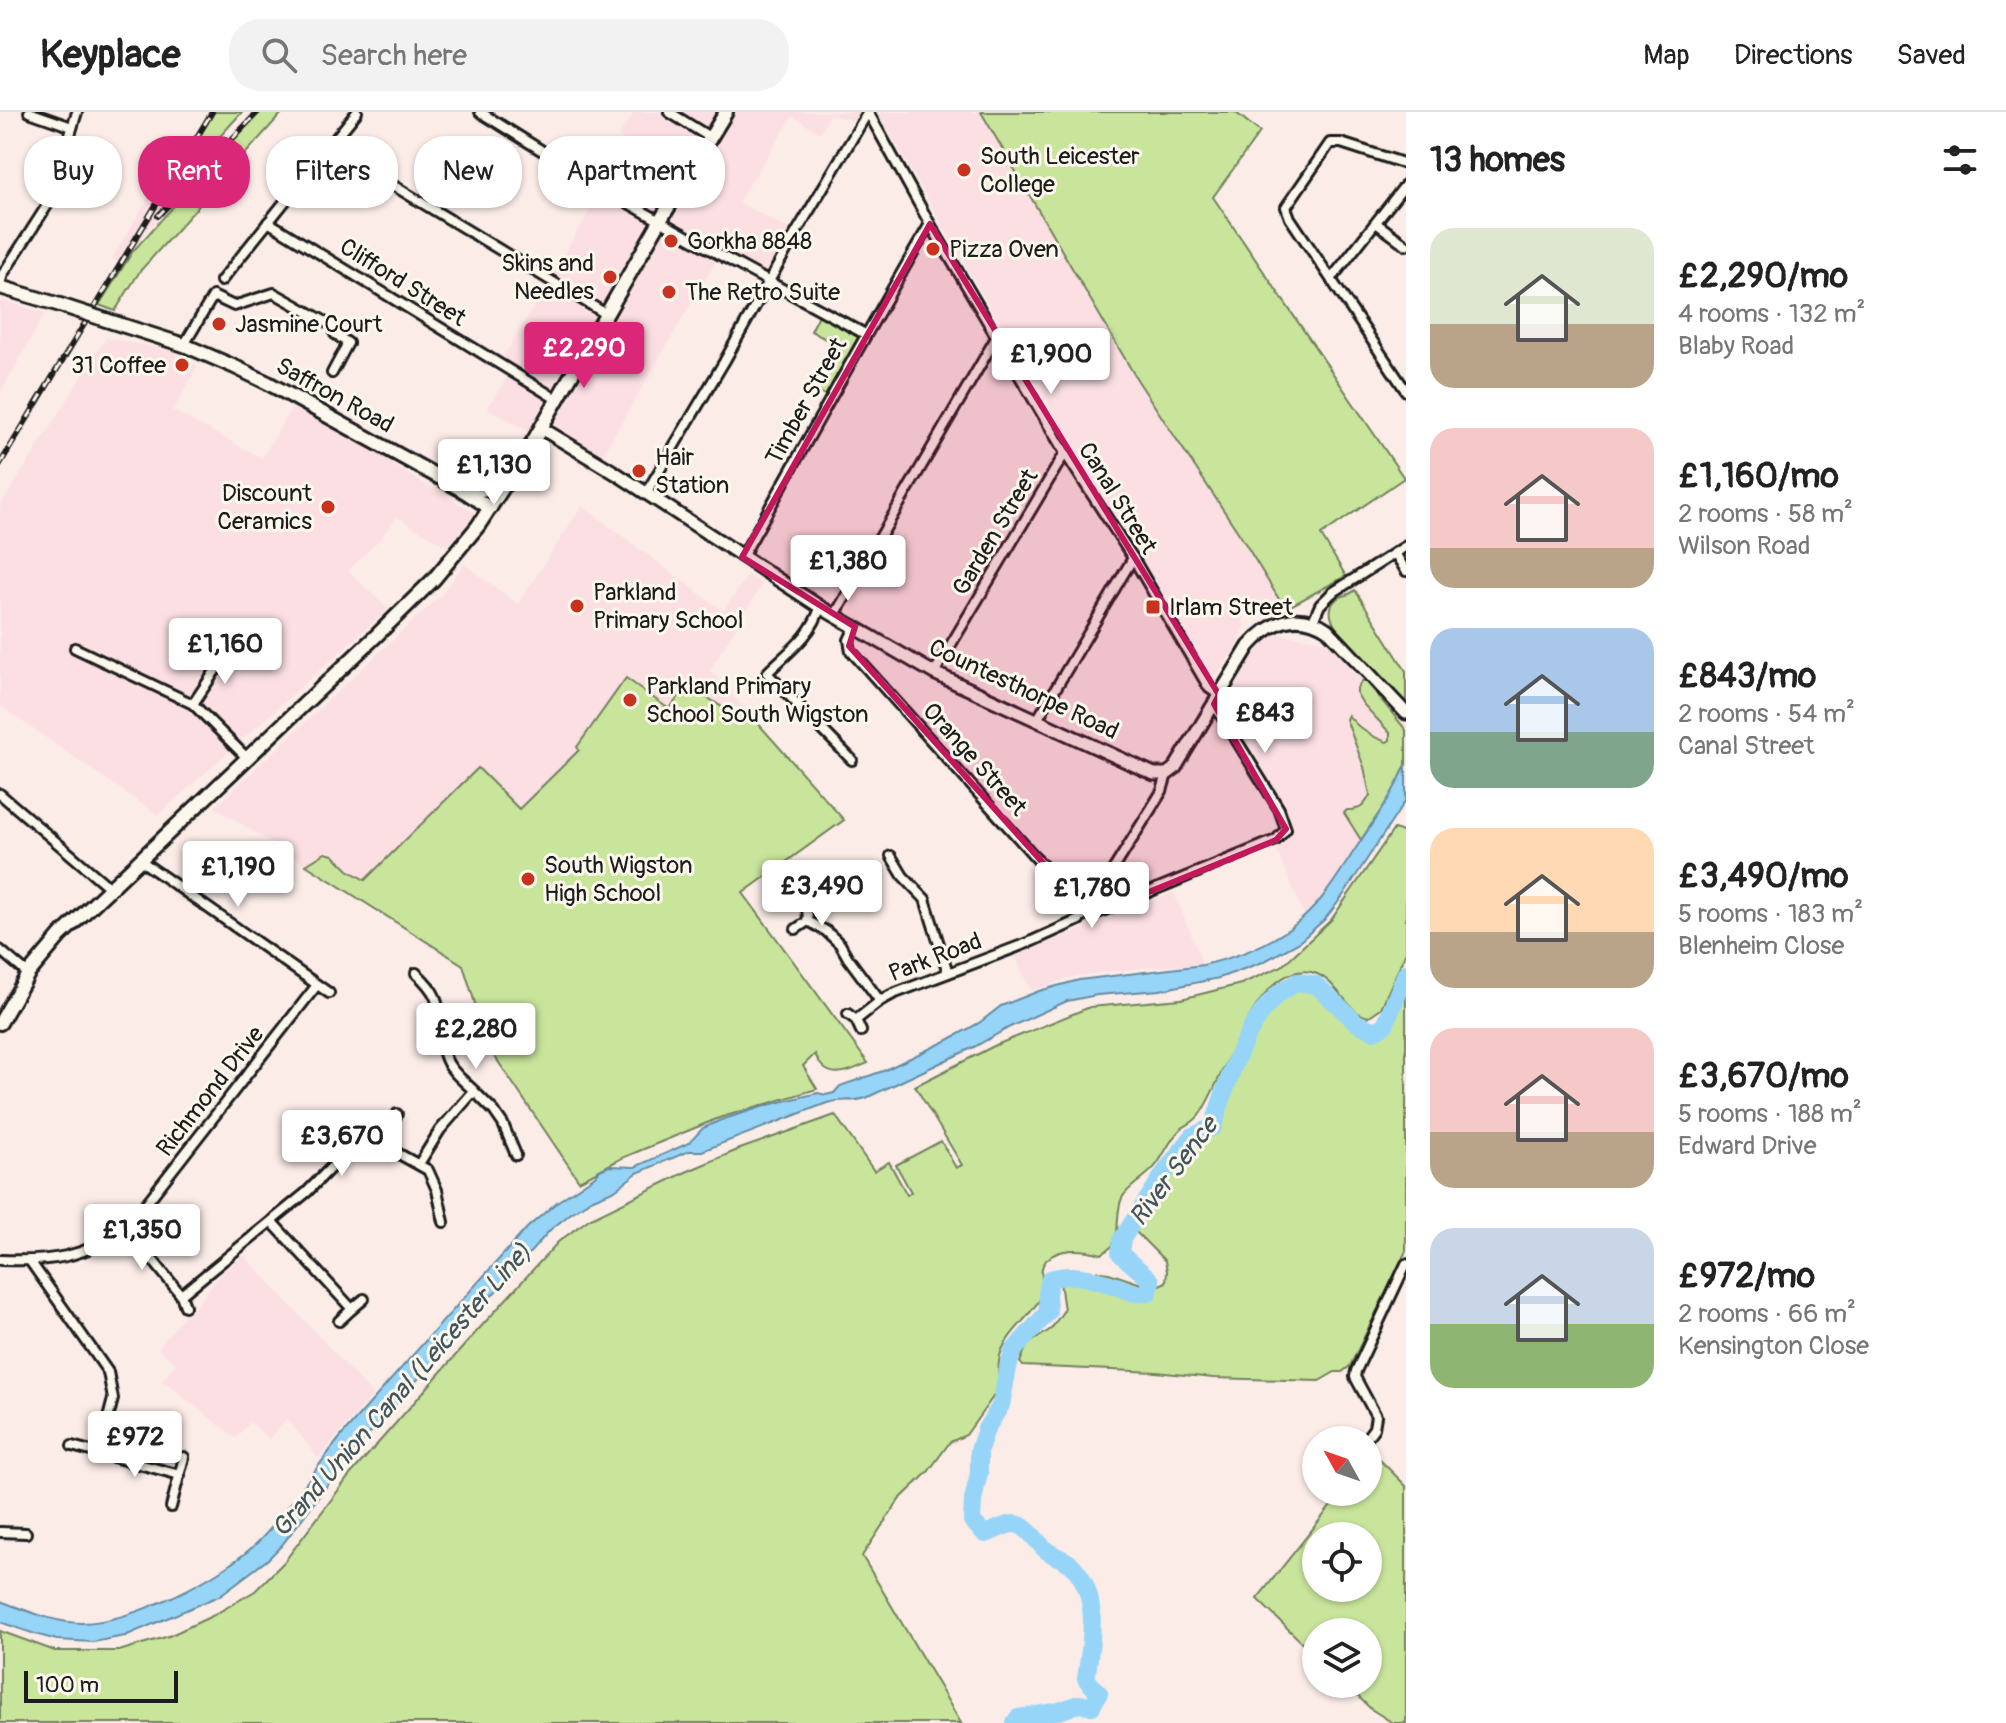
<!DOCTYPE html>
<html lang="en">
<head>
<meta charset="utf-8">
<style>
	:root { --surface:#fff; --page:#f2f2f2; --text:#222; --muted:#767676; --line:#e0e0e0; --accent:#db2777 }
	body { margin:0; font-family:Pangolin,sans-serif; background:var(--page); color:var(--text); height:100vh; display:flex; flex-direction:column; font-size:30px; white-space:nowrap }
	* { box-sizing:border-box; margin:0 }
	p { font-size:26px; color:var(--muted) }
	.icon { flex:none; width:44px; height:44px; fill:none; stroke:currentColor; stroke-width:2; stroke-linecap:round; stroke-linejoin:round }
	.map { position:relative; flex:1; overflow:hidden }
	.details { display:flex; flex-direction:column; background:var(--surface); width:600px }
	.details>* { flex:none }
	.hud { position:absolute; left:24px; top:24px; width:760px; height:72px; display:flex; gap:16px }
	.needle { width:52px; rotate:310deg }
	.controls { position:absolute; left:1302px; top:1314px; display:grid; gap:16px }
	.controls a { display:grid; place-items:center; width:80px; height:80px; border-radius:50%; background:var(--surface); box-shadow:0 2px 6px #0004; font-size:40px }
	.scale { position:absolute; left:24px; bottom:20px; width:154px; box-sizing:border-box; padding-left:8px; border:4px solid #1c1c1c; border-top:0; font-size:22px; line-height:28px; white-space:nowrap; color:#1c1c1c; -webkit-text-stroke:6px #fbf7ec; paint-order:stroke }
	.price { position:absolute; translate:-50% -68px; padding:0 18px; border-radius:8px; background:#fff; color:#222; font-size:26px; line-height:52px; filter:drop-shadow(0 2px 4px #0008) }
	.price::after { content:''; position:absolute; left:50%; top:48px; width:24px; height:18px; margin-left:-12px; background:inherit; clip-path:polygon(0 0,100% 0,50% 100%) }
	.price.active { background:var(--accent); color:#fff }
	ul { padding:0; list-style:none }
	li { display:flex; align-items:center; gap:24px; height:200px; padding:0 24px }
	li span { display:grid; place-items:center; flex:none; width:224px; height:160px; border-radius:24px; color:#555 }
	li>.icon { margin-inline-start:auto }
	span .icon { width:96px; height:96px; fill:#fffc; stroke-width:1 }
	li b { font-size:34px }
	h2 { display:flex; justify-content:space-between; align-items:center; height:96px; padding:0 24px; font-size:34px }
	.pill { padding:0 28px; border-radius:32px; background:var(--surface); box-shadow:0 2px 6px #0004; font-size:28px; line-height:72px }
	.pill.active { background:var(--accent); color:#fff }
	header { display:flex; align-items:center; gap:48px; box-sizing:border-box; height:112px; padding:0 40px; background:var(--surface); border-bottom:2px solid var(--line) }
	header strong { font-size:38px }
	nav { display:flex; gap:44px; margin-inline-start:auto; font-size:28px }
	.search { width:560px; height:72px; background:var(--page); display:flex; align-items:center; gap:20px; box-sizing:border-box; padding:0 28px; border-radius:32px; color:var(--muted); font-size:30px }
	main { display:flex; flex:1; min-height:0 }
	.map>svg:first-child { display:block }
</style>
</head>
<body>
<header>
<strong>Keyplace</strong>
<div class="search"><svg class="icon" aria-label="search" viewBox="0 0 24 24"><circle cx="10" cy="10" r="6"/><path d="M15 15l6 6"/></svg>Search here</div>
<nav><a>Map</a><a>Directions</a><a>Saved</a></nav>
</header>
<main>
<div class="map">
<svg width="1406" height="1611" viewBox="0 0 1406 1611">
	<rect width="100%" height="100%" fill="#fbece8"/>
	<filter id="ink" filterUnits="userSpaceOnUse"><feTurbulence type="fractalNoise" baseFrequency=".0125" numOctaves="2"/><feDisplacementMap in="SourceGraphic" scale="16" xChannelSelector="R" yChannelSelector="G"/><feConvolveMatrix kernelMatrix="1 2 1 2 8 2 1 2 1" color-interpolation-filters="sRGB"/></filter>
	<g filter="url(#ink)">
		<g fill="#fbdfe3">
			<polygon points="634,0 868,0 857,9 829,3 820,21 793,4 738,90 796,121 769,170 719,144 593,359 548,330 487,296 511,260 499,253 629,32 618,24"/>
			<polygon points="878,0 982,0 1285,497 1252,495 1243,503 1244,515 1239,532 1217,563 1214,564 1209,561 966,155"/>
			<polygon points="172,46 184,51 173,72 190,55 199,65 145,120 125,151 112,147"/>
			<polygon points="0,188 45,201 0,282"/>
			<polygon points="106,226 171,239 197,254 173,299 262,346 297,287 375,328 394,354 475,401 466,414 447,434 397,405 382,425 348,459 388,497 158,703 0,594 0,395"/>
			<polygon points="582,394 723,499 748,463 762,472 710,558 844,708 743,781 842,915 803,954 817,977 719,1006 622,1046 579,1069 489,936 463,853 215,695 443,481 464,452 518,492"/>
			<polygon points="1262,520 1328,529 1406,612 1406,653 1367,719 1329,775 1305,804 1276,737 1281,711 1214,592"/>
			<polygon points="1174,780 1203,853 1146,855 1075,864 1031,879 1015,844"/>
			<polygon points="244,1143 373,1283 318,1346 287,1306 269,1327 250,1310 236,1326 162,1268 176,1252 158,1237 186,1201 189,1203 222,1161"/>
		</g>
		<g fill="#c9e59c" stroke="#72805c" stroke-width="2" fill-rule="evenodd">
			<polygon points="214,0 242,0 214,31 170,75"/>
			<polygon points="259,0 283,0 140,159 115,199 99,193 133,139"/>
			<polygon points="981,0 1235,0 1260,20 1213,85 1404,366 1321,423 1346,464 1285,497 1240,423 1138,269"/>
			<polygon points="820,201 864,226 829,285 817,279 842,236 811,219"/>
			<path d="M1355,478L1406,559V593L1337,518C1331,508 1326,495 1337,487C1343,482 1348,485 1355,478Z"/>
			<path d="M626,566L669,597L688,573L736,604L747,599L844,708L743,781L868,951C845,961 826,970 815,942L803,954L817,977L719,1006L622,1046L579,1069L489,936L463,853L306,753L325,741L333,743L348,758L365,768L478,656L519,697L579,638L577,635Z"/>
			<path d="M1362,569H1366L1406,618V653L1396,676L1361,728L1344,701L1347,698C1360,698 1364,695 1370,683L1364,655L1346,607L1348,603C1359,617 1370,624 1387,630L1390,628V621L1363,592L1357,582V576Z"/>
			<path d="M1394,717L1406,721V840L1381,896L1368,905C1364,904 1360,902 1357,900C1342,888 1331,864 1311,860C1256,849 1224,969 1200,1002C1195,1010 1188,1012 1181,1017C1170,1027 1165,1041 1157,1052C1149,1064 1128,1074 1122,1086C1115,1101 1121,1120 1112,1134C1110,1137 1105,1139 1102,1142C1087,1138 1068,1135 1053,1143C1034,1154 1045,1167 1042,1182C1040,1190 1032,1197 1028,1203C1005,1230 994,1238 1000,1275L966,1323L950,1330L928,1360L899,1388L862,1444L961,1611H0V1519L55,1539H119L169,1524L212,1504L255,1479L284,1450L350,1363L478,1218L558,1130L589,1107L686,1060L740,1037L835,1003L874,1059L889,1050L907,1083L911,1080L896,1053L941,1029L956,1056L962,1053L915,974L996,933L1090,895L1181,887L1241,872L1282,854L1331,808Z"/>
			<path d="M1299,874L1314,876L1342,907L1357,918L1377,921C1393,911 1399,893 1406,876V1139L1350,1254L1342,1260H1335L1319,1269L1213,1266L1156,1260L1023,1254L1020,1250L1027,1233L1051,1217L1064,1198L1060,1170L1062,1162L1068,1156L1109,1161L1153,1176L1166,1170L1167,1159L1165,1149L1134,1118L1140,1104L1169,1062L1175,1048L1213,1018L1247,933L1266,898L1279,885Z"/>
			<path d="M1373,1341L1406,1374V1611H1393L1371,1597L1345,1572H1368V1520H1316V1544L1257,1487L1342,1380H1368V1347ZM1368,1424V1476H1316V1424Z"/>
		</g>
		<path fill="#97d5f8" stroke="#668ba0" stroke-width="2" d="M1406,653V688L1404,691L1342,785L1325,807L1298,831L1263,850L1219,866L1160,878L1097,883L1067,889L1010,915L974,935L866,986C852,991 842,986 827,991L702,1039H689L637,1061L615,1078L591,1088L570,1102L550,1118L348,1346L282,1433L267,1448L219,1484L125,1524L93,1530L57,1528L35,1522L0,1510V1489C26,1498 54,1511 82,1511C133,1510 225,1464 260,1428C294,1393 318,1350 350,1314C409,1247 468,1181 528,1115L557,1090L595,1064L600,1058L609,1054L635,1055L689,1031L703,1016L721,1008L768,993L818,981L826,983L834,981L840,974L883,959L948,928L979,911L1001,894L1039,879L1079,868L1203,853C1238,845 1276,830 1303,806C1327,785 1344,753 1362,727C1379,701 1394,681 1406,653Z"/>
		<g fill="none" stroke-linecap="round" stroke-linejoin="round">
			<path stroke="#97d5f8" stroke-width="18" d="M1015,1611L1018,1606L1059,1599L1079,1592L1092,1594L1099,1581L1086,1567C1091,1530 1101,1485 1073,1454C1066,1447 1054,1445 1046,1438C1035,1429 1025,1407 1008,1413C1000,1415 993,1420 985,1422L972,1409L973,1388L979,1361V1338L986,1317L1001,1293L1008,1256L1013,1239L1048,1200L1047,1182L1050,1167C1074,1159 1095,1168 1119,1175C1130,1179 1137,1184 1149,1180L1151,1169C1141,1158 1130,1152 1120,1141L1122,1127L1167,1057L1193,1024L1213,1015C1228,969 1241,919 1276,884C1282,878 1291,874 1298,870L1316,873L1357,911L1374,919L1385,913L1406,861"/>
			<defs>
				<g id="minor">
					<polyline points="29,0 72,15"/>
					<polyline points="480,0 600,75 720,143 865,222"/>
					<polyline points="669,0 711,26"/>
					<polyline points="868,0 930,112 1065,341 1133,446 1209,576 1219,583"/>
					<polyline points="328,34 606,202"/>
					<polyline points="1406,52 1341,31 1330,31 1286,95 1290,106 1406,279"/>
					<polyline points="268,110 558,288"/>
					<polyline points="1376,111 1406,133"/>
					<polyline points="1332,166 1406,72"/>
					<polyline points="221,169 357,0"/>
					<polyline points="0,172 3,162 50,89 77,0"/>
					<polyline points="184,233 213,184 234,194 274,181 335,215 335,222 348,231 332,261"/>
					<polyline points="646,381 724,250 796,121 868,0"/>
					<polyline points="1395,441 1406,459"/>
					<path d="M742,445C805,334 865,222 930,112"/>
					<path d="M820,495C813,523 787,541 767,561L852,648"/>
					<polyline points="835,503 997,224"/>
					<polyline points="1313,509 1320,493 1332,481 1406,434"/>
					<polyline points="855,515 849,528 851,539 1079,794 1087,800 1162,679 1167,662"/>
					<polyline points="75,536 193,592 247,646"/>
					<polyline points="934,561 1065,341"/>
					<polyline points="193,592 229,538"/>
					<polyline points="1037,608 1133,446"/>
					<polyline points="0,682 110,776"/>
					<polyline points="891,744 903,764 925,787 948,861"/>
					<polyline points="140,748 329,881"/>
					<polyline points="808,809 826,819 840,832 848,846 880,889"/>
					<polyline points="796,817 808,809 807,795"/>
					<polyline points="0,838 28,862"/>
					<path d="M416,861C440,883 438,891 441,922C442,930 442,939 446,947C451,960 465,970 474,979L440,1018L419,1052"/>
					<polyline points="848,902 856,908 861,919"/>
					<polyline points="856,908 880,889 893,882 1030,830 1079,808 1087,800 1095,802 1276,728 1286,717 1279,697 1214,592"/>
					<polyline points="474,979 494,999 503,1012 516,1043"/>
					<polyline points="384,1029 397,1002"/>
					<polyline points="272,1110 352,1197 339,1209"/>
					<polyline points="127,1116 181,1183 185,1194"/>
					<path d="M0,1148C52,1150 83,1146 127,1116L317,873"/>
					<polyline points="30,1149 108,1260 113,1287 99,1341"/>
					<polyline points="181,1183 307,1080 346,1040 356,1036 384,1029 399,1042 428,1058 437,1078 444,1110"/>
					<polyline points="352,1197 364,1187"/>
					<polyline points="1365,1328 1374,1316 1376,1304 1355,1265 1356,1259 1406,1152"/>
					<polyline points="72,1334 180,1363"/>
					<polyline points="171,1395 184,1345"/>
					<polyline points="0,1420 26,1421"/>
				</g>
				<path id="tertiary" d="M541,316L617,362L820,495L934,561L1154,662H1167L1175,656L1249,534C1271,509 1298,498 1327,517L1406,601"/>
				<g id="secondary">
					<polyline points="0,175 60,193"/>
					<polyline points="106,208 184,233 235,255 268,271 464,379 490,396"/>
					<polyline points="464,379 491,377 507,369"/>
					<polyline points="0,911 28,862 60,824 377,523 434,467 478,414 534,328 660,109 726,0"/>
				</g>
			</defs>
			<use href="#minor" stroke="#1c1c1c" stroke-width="14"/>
			<use href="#tertiary" stroke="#1c1c1c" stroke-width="17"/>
			<use href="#secondary" stroke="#1c1c1c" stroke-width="18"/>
			<use href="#minor" stroke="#fbf7ec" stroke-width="8"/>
			<use href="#tertiary" stroke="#fbf7ec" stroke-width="11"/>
			<use href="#secondary" stroke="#fbf7ec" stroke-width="12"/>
			<defs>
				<g id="rail">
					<polyline points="158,104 258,0"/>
					<polyline points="0,352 212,0"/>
				</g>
			</defs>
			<use href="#rail" stroke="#1c1c1c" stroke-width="6"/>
			<use href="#rail" stroke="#fbf7ec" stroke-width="3" stroke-dasharray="9" stroke-linecap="butt"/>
			<defs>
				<polyline id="secondary-bridge" points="60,193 106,208"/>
			</defs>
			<use href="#secondary-bridge" stroke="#1c1c1c" stroke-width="18" stroke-linecap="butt"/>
			<use href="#secondary-bridge" stroke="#fbf7ec" stroke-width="12"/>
		</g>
	</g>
	<path fill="#c2185b" fill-opacity="0.2" stroke="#c2185b" stroke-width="6" stroke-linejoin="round" d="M930,112L1219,583L1214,592L1286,717L1276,728L1095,802L1087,800L849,534L855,515L742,445Z"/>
	<g fill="#c8321e" stroke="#fbf7ec" stroke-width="3">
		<circle cx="964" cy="58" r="8"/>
		<circle cx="671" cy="129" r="8"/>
		<circle cx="933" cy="137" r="8"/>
		<circle cx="610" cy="165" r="8"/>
		<circle cx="669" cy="180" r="8"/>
		<circle cx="219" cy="212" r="8"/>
		<circle cx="182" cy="253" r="8"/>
		<circle cx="639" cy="359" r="8"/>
		<circle cx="328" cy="395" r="8"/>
		<circle cx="577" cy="494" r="8"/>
		<rect x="1145" y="487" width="16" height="16" rx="4"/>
		<circle cx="630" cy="588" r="8"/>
		<circle cx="528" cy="767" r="8"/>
	</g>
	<g text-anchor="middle" stroke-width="6" stroke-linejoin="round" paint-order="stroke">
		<g font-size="24" fill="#1c1c1c" stroke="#fbf7ec" text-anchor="start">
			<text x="980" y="52">South Leicester<tspan x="980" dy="28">College</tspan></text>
			<text x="687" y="137">Gorkha 8848</text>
			<text x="949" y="145">Pizza Oven</text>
			<text x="594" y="159" text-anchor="end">Skins and<tspan x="594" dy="28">Needles</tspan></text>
			<text x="685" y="188">The Retro Suite</text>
			<text x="235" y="220">Jasmine Court</text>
			<text x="166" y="261" text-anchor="end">31 Coffee</text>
			<text x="655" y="353">Hair<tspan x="655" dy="28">Station</tspan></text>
			<text x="312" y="389" text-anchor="end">Discount<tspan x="312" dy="28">Ceramics</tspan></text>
			<text x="593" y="488">Parkland<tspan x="593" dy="28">Primary School</tspan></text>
			<text x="1169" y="503">Irlam Street</text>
			<text x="646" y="582">Parkland Primary<tspan x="646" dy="28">School South Wigston</tspan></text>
			<text x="544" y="761">South Wigston<tspan x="544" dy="28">High School</tspan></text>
		</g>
		<g font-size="24" fill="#1c1c1c" stroke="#fbf7ec">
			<text transform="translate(403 170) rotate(32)" y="8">Clifford Street</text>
			<text transform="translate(335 283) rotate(29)" y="8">Saffron Road</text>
			<text transform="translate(806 289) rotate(-61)" y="8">Timber Street</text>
			<text transform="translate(1118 386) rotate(58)" y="8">Canal Street</text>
			<text transform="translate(995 420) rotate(-59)" y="8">Garden Street</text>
			<text transform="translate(1024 577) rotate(25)" y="8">Countesthorpe Road</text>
			<text transform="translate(975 647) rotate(48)" y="8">Orange Street</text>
			<text transform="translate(935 845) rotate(-21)" y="8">Park Road</text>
			<text transform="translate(210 979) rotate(-52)" y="8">Richmond Drive</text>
		</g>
		<g font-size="26" font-style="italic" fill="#41545e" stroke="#fbf7ec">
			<text transform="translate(1173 1059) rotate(-53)" y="9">River Sence</text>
			<text transform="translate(401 1278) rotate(-49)" y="9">Grand Union Canal (Leicester Line)</text>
		</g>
	</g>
</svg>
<div class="controls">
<a><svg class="needle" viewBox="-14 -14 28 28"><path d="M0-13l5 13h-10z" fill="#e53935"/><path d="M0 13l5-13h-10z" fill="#767676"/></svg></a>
<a><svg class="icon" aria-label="locate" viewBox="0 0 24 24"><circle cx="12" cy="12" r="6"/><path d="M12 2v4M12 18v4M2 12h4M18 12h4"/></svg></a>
<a><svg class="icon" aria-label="layers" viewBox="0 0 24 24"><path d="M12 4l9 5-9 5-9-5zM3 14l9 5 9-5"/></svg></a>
</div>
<div class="scale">100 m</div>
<b class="price active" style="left:584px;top:278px">£2,290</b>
<b class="price" style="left:1051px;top:284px">£1,900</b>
<b class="price" style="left:494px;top:395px">£1,130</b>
<b class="price" style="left:848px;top:491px">£1,380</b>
<b class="price" style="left:225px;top:574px">£1,160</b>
<b class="price" style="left:1265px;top:643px">£843</b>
<b class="price" style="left:238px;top:797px">£1,190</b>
<b class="price" style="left:822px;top:816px">£3,490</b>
<b class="price" style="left:1092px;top:818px">£1,780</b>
<b class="price" style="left:476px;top:959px">£2,280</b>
<b class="price" style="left:342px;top:1066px">£3,670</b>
<b class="price" style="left:142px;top:1160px">£1,350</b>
<b class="price" style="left:135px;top:1367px">£972</b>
<div class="hud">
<a class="pill">Buy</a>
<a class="pill active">Rent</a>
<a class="pill">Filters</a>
<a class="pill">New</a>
<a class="pill">Apartment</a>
</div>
</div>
<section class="details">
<h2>13 homes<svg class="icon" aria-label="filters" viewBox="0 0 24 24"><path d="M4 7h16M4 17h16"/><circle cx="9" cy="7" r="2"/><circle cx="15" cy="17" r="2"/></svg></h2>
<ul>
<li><span style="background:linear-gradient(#dfe7d0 60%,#b9a48a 0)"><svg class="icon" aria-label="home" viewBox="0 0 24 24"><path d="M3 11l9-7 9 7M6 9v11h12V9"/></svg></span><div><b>£2,290/mo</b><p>4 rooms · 132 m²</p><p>Blaby Road</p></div></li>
<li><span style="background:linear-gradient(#f6c9c9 75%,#b9a48a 0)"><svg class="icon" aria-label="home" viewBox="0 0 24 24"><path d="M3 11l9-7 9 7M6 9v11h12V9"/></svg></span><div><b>£1,160/mo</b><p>2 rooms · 58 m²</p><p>Wilson Road</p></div></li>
<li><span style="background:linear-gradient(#a9c7e8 65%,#7fa58c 0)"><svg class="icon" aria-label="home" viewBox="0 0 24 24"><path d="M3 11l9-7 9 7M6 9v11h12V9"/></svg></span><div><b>£843/mo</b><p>2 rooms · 54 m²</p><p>Canal Street</p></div></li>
<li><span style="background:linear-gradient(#ffd9b3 65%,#b9a48a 0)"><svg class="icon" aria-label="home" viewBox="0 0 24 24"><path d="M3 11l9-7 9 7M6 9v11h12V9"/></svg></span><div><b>£3,490/mo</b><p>5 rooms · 183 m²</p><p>Blenheim Close</p></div></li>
<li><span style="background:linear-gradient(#f6c9c9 65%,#b9a48a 0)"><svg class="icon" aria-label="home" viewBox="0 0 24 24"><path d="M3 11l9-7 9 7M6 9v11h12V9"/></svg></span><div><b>£3,670/mo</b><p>5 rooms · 188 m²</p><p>Edward Drive</p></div></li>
<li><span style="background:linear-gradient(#c9d6e8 60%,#8fb573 0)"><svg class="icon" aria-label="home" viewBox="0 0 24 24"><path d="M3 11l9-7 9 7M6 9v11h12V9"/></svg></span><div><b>£972/mo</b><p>2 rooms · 66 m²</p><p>Kensington Close</p></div></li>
</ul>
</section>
</main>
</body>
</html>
